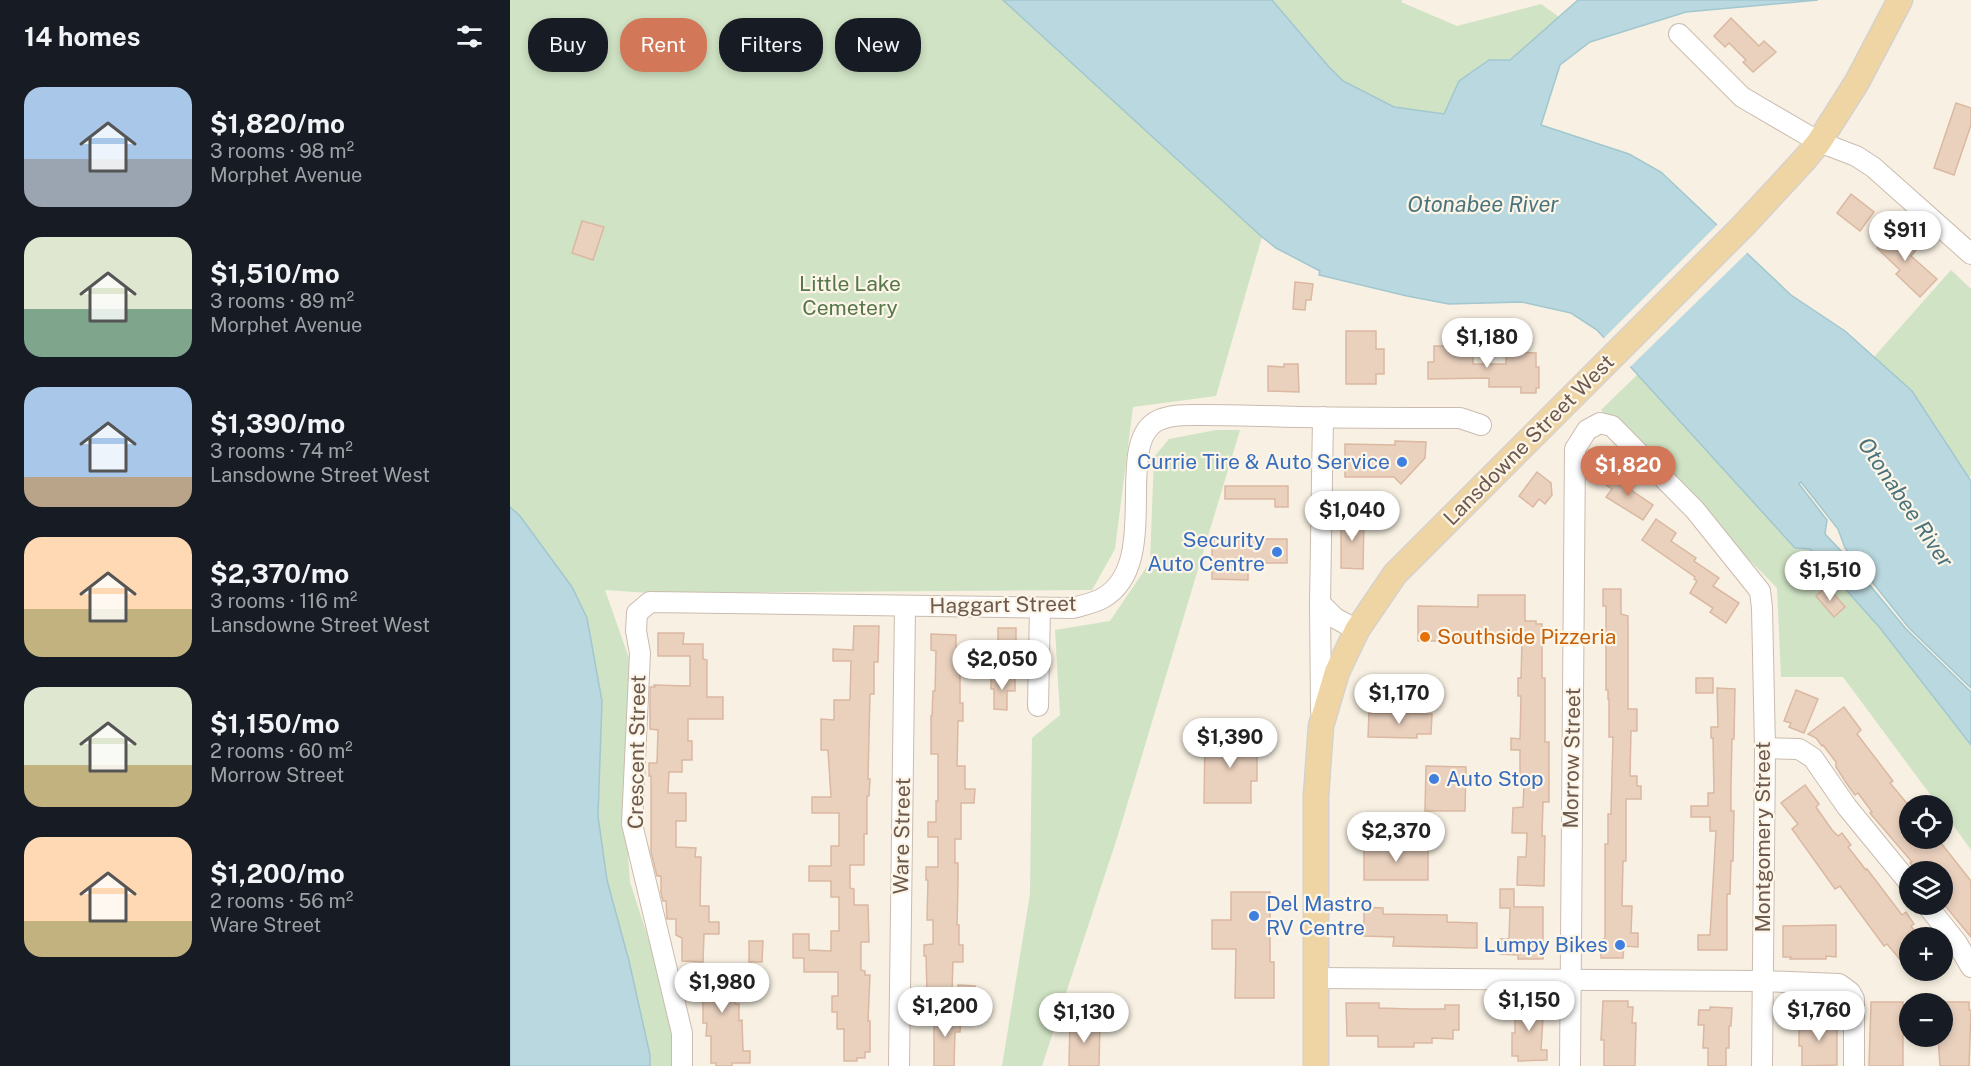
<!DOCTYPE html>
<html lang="en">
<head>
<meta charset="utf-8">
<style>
	:root { --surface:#171b24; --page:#20242c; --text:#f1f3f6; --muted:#9ea1a6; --accent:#d27758 }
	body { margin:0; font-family:"Public Sans",sans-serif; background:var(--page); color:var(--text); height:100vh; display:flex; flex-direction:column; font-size:22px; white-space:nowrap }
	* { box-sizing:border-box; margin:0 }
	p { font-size:20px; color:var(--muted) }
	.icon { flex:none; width:33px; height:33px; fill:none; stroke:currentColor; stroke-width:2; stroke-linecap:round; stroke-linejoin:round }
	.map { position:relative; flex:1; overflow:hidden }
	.details { display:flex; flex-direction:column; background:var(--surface); width:510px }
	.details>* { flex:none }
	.guide { position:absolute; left:18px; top:18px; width:570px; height:54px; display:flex; gap:12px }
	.tools { position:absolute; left:1389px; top:795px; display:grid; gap:12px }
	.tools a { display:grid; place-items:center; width:54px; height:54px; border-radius:50%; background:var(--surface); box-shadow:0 3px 9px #0003; font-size:30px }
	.price { position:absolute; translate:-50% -51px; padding:0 14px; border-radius:21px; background:#fff; color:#222; font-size:20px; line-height:39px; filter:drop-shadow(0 2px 3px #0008) }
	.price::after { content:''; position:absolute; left:50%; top:36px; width:18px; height:14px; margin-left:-9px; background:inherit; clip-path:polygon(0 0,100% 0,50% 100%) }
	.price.current { background:var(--accent); color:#fff }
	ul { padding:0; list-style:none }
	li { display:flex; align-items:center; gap:18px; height:150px; padding:0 24px }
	li span { display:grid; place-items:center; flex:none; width:168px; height:120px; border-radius:18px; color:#555 }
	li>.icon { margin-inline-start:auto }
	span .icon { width:72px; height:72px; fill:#fffc; stroke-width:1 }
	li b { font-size:26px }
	h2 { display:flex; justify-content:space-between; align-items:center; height:72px; padding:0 24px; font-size:26px }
	.pill { padding:0 21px; border-radius:24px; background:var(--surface); box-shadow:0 3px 9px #0003; font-size:21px; line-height:54px }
	.pill.current { background:var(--accent); color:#fff }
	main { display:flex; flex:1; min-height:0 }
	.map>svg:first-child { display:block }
</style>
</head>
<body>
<main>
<section class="details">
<h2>14 homes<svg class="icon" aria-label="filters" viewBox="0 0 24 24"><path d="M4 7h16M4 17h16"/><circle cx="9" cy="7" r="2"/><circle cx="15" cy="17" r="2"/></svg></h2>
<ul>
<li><span style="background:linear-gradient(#a9c7e8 60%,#9aa5b1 0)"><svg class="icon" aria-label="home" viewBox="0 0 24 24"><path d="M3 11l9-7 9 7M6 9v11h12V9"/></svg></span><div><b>$1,820/mo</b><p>3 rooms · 98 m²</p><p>Morphet Avenue</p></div></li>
<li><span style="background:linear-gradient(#dfe7d0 60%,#7fa58c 0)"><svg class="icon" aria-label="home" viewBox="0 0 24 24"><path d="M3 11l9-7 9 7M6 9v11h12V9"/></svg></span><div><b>$1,510/mo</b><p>3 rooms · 89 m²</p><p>Morphet Avenue</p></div></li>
<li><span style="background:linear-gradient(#a9c7e8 75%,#b9a48a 0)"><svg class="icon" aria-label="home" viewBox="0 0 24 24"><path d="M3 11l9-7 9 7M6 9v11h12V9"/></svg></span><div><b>$1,390/mo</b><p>3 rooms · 74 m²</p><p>Lansdowne Street West</p></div></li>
<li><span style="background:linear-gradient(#ffd9b3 60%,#c2b280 0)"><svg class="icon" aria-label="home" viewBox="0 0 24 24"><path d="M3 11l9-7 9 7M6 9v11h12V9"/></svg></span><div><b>$2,370/mo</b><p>3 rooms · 116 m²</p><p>Lansdowne Street West</p></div></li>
<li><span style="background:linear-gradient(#dfe7d0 65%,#c2b280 0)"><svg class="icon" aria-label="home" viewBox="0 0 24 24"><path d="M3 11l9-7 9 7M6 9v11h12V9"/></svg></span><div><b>$1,150/mo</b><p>2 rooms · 60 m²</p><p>Morrow Street</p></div></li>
<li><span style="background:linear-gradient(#ffd9b3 70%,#c2b280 0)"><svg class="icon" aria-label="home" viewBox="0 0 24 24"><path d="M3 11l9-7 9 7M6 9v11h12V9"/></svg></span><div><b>$1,200/mo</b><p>2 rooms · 56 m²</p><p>Ware Street</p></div></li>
</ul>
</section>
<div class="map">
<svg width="1461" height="1066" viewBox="0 0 1461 1066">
	<rect width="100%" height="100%" fill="#f8f1e3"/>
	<g fill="#d0e3c4">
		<polygon points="0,0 493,0 752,237 706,396 623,407 605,549 582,590 139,593 95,590 120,661 116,826 120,882 143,953 163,1031 166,1066 140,1066 140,1055 119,961 97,880 88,816 92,701 77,618 62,587 10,516 0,507"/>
		<polygon points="762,0 892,0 891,2 947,26 1031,4 1049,17 1000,60 979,60 949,81 934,114 884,107 833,81 819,67"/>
		<polygon points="1441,270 1461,289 1461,476 1458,478 1402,391 1364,357"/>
		<polygon points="1128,374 1285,548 1300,548 1370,628 1461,746 1461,850 1433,811 1432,806 1428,805 1333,677 1271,677 1267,588 1091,410"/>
		<polygon points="706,430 730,430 608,835 532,1066 492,1066 520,894 522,738 550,715 545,630 600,621 640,562 644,457 659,439"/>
	</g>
	<g fill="#bad8df" stroke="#a2c7cf" stroke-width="1.5">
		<polygon points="493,0 762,0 819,67 833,81 884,107 934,114 949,81 979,60 1000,60 1068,0 1308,0 1176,12 1080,42 1050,65 1031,125 1119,154 1151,172 1281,295 1335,331 1402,391 1461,481 1461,688 1399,628 1335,548 1328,529 1291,482 1289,484 1317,520 1315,534 1334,554 1396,629 1461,692 1461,745 1370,628 1300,549 1285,548 1087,330 1061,313 1012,302 939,304 897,296 809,275 810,271 766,248 752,237"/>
		<polygon points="0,507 10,516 62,587 77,618 92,701 88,816 97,880 119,961 140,1055 140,1066 0,1066"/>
	</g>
	<polygon fill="#f8f1e3" points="1209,223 1239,251 1118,369 1092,340"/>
	<g fill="#ead1be" stroke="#dab8a1" stroke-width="1.5">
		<polygon points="1221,18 1249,46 1254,41 1266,52 1243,72 1233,62 1236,60 1219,43 1215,47 1204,36"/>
		<polygon points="1446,103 1461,108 1461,125 1444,175 1424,168"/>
		<polygon points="1341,194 1364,212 1350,231 1327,213"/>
		<polygon points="72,221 94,227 83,260 62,253"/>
		<polygon points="1377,228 1392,242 1396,238 1407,249 1401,256 1427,279 1410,297 1386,274 1390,270 1367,248 1369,246 1364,242"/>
		<polygon points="785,282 803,284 801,300 796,300 795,310 783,309"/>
		<polygon points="836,331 866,331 866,349 874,349 874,374 866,374 866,384 836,384"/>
		<polygon points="924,346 942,346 942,352 963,352 963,364 996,364 996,352 1026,353 1026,367 1029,367 1029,388 1026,388 1026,393 1011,393 1011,387 979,387 979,378 918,379 918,362 924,362"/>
		<polygon points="774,364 788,364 789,392 758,391 758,366 774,367"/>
		<polygon points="885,441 916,442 915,458 891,484 884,477 835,477 835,444 885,445"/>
		<polygon points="1027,472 1041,483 1042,495 1035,504 1029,499 1023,507 1009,496"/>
		<polygon points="1104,473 1124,486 1121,490 1143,505 1133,520 1096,497 1102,489 1096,485"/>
		<polygon points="715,486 778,486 778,507 765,507 765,499 715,499"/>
		<polygon points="831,516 854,516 853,569 831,568"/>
		<polygon points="1146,519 1166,533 1161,541 1186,558 1184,561 1209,578 1203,586 1229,603 1216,623 1200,612 1203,608 1180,593 1187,581 1184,579 1185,577 1132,540"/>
		<polygon points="738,539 777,539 777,563 738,563 738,580 702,579 702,540"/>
		<polygon points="1317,586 1335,607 1324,617 1306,596"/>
		<polygon points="1093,589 1111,589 1111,614 1118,616 1118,709 1127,709 1127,731 1121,731 1120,776 1127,776 1127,786 1131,786 1131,799 1116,799 1116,861 1113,861 1112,906 1122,906 1121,933 1128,933 1128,947 1114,946 1113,958 1091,958 1091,944 1093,944 1093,939 1095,939 1095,844 1098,844 1098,814 1101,814 1103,737 1099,737 1099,699 1098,699 1098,690 1096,690 1096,606 1093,606"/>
		<polygon points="968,595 1015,595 1015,621 1026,621 1026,624 1032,624 1032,678 1035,678 1035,742 1039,742 1039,802 1033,802 1032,836 1035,836 1034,886 1007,885 1008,857 1016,857 1017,833 1002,833 1003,808 1013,807 1014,785 1010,785 1010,750 1001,750 1001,738 1010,739 1011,696 1008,696 1008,678 1011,678 1012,641 908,641 908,606 968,607"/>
		<polygon points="344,626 369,626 368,662 364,662 364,694 360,694 358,779 360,779 359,796 357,796 357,834 354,834 354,865 340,865 340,888 344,889 344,905 358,905 359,942 351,942 351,970 355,971 355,975 360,975 358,1021 360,1021 360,1052 355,1052 355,1058 347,1058 347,1061 334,1061 334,1029 327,1029 327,1012 322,1012 322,996 328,996 328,972 294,972 294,958 283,958 283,934 299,934 299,950 321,951 321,931 329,931 329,897 321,897 321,881 299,881 299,866 321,866 321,846 329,846 329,813 302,813 302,797 321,797 318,750 311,750 311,719 324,720 324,700 340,700 341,661 323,661 323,649 343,650"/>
		<polygon points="488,628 506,628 506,643 488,642"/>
		<polygon points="148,633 174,633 173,644 193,644 193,659 197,660 197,697 213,697 213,719 178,719 178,741 182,741 182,760 172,760 172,772 159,772 158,793 176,793 176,821 166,821 166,847 186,848 185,857 191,857 190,906 199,906 199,922 209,922 209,934 194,934 193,962 172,961 172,938 166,935 166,919 157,919 156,901 153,901 151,893 151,876 147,876 141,852 141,776 139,776 139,763 147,763 148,730 140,729 140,687 145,687 144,685 180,686 180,656 148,656"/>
		<polygon points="421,634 446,635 446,661 450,661 450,703 453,703 453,721 448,721 447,766 455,766 455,789 465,789 464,803 451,803 451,839 445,839 445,863 448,863 448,883 447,925 449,925 449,945 453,945 453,962 443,962 442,992 417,992 416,956 414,956 414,945 423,944 423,920 417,920 418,880 416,880 416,867 428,867 428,837 418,837 418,822 426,822 426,801 428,801 428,754 421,754 421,716 422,716 423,691 425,691 426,651 421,650"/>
		<polygon points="487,677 505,677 505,691 497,691 497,710 484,709 484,689 481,689 481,678"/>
		<rect x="1186" y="678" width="17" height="15"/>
		<polygon points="1207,688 1225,689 1224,739 1222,739 1221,782 1221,811 1224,811 1223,861 1221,861 1220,894 1217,894 1217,950 1188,950 1188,935 1200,935 1206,831 1200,831 1200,817 1181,817 1181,806 1198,806 1198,793 1204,793 1203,738 1201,738 1201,727 1208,727"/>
		<polygon points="1286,690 1308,699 1294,733 1279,727 1281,723 1274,721"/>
		<polygon points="1334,707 1351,730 1347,734 1383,781 1380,783 1400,807 1400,838 1427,838 1461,881 1461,937 1432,902 1432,872 1407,872 1400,863 1402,862 1360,813 1362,812 1348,793 1345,795 1337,784 1326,767 1326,762 1313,745 1312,746 1306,738 1298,734"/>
		<polygon points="859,713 922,714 921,734 907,734 907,738 858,737"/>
		<polygon points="695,737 747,737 747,781 741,781 741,803 694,803"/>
		<polygon points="916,766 956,767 955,811 915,811"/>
		<polygon points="1295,785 1309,804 1306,807 1322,830 1328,836 1332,833 1341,845 1338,847 1356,870 1357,869 1392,915 1396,912 1404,924 1401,926 1410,938 1400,938 1400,971 1377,944 1374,946 1330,886 1325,889 1282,829 1288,824 1271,803"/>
		<polygon points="918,845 918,880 854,880 854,846"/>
		<polygon points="990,889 1004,889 1004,907 1033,907 1033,959 1008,959 1008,955 990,954 990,939 999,939 1000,908 990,908"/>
		<polygon points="721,892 760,892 760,962 764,962 764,998 725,998 726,949 702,949 702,920 721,920"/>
		<polygon points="854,907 873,908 873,914 937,915 937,922 967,923 967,948 883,946 884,937 854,936"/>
		<polygon points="1326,925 1326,957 1316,956 1316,959 1280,959 1281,957 1273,957 1273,926"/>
		<polygon points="239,941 253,941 252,962 239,962"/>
		<polygon points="185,966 225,966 225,1004 229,1004 229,1021 232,1020 233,1051 240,1051 240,1063 222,1063 222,1066 206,1066 206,1063 201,1063 201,1036 196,1036 197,1023 193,1023 193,998 189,998 189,984 185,984"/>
		<polygon points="448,985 465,986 464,1005 448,1005"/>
		<polygon points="1005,1001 1034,1002 1031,1050 1037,1050 1037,1060 1008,1061 1008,1056 1002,1056 1002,1033 1005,1033"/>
		<polygon points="1093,1001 1118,1001 1118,1007 1123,1007 1122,1023 1126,1023 1125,1066 1094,1066 1094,1040 1091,1040"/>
		<polygon points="1361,1002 1393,1002 1393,1066 1359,1066"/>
		<polygon points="1432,1002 1459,1002 1459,1010 1461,1010 1459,1066 1430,1066 1428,1036 1432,1036"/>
		<polygon points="836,1003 869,1003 869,1008 901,1009 935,1009 935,1005 949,1005 949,1030 943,1030 943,1039 922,1038 922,1043 904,1043 904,1047 868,1047 868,1036 837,1036"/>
		<polygon points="1200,1007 1222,1008 1221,1026 1219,1026 1219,1048 1216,1048 1216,1066 1198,1066 1198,1048 1193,1048 1194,1025 1188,1025 1189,1010 1200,1010"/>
		<polygon points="424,1014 451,1014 450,1032 445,1032 444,1066 424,1066"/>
		<polygon points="1289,1020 1327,1020 1327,1065 1292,1066 1292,1046 1289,1046"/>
		<polygon points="560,1021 590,1021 589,1066 559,1066"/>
	</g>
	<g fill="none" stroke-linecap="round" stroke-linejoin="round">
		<defs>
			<g id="minor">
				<polyline points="1169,34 1232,97 1309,142 1346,156 1363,167 1461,254"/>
				<polyline points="810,603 825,618 847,630"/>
				<polyline points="528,706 530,608"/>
				<polyline points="811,711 810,603 813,417"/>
				<polyline points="1255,748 1289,749 1303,758 1337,807 1400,884"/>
				<polyline points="1416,904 1447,943 1461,967"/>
				<polyline points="806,978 1252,981 1329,984 1340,992 1344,999 1344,1066"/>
				<path d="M172,1066V1033L122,824L130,653L126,631L127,613L140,602L563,608C573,605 584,603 593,598C654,563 601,441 649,420C663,414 679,415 694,415C726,415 758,416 790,417C844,418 897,418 950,418L971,425"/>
				<polyline points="389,1066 395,606"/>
				<polyline points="1060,1066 1065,449 1077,430 1090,423 1102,426 1185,510 1250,591 1252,608 1255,748 1252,1066"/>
			</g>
			<polyline id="major" points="806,1066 806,796 811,726 827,672 847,630 885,574 1234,225 1295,159 1309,142 1347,82 1390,0"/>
		</defs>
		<use href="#minor" stroke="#cabbae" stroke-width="22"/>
		<use href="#major" stroke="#d6d1cd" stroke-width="27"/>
		<use href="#minor" stroke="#fff" stroke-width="20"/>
		<use href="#major" stroke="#efd5a3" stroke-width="24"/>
	</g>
	<g fill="#3f7fe0" stroke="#fcf5e8" stroke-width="2">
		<circle cx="892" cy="462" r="6"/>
		<circle cx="767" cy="552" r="6"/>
		<circle cx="924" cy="779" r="6"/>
		<circle cx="744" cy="916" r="6"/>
		<circle cx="1110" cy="945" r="6"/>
	</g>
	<circle fill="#e8710a" stroke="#fcf5e8" stroke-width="2" cx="915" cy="637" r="6"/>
	<g text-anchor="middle" stroke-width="4.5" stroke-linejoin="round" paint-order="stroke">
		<g font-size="21" fill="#557749" stroke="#fcf5e8">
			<text x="340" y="291">Little Lake<tspan x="340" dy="24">Cemetery</tspan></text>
		</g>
		<g font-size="21" fill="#6d594d" stroke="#fcf5e8">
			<text transform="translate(1019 440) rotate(-45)" y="7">Lansdowne Street West</text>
			<text transform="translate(493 605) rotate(-1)" y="7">Haggart Street</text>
			<text transform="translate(127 752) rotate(-89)" y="7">Crescent Street</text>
			<text transform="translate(1062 758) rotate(-89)" y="7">Morrow Street</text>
			<text transform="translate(392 836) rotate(-89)" y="7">Ware Street</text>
			<text transform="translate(1253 837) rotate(-90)" y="7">Montgomery Street</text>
		</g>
		<g font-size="21" fill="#366cbe" stroke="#fcf5e8" text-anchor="end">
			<text x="880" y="469">Currie Tire &amp; Auto Service</text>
			<text x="755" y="547">Security<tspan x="755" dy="24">Auto Centre</tspan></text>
			<text x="936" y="786" text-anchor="start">Auto Stop</text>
			<text x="756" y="911" text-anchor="start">Del Mastro<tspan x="756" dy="24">RV Centre</tspan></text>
			<text x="1098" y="952">Lumpy Bikes</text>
		</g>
		<g font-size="21" fill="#c56008" stroke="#fcf5e8" text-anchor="start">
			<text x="927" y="644">Southside Pizzeria</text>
		</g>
		<g font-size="22" font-style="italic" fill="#4a747d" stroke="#fcf5e8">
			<text x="973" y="212">Otonabee River</text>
			<text transform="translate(1396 502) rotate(56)" y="8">Otonabee River</text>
		</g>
	</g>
</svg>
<div class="tools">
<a><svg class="icon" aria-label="locate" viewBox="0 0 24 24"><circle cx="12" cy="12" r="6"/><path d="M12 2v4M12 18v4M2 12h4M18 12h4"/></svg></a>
<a><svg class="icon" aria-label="layers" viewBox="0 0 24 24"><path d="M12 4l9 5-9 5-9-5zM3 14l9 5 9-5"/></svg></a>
<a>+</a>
<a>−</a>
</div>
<b class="price" style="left:1395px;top:262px">$911</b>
<b class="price" style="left:977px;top:369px">$1,180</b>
<b class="price current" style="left:1118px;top:497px">$1,820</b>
<b class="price" style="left:842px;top:542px">$1,040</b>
<b class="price" style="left:1320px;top:602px">$1,510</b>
<b class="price" style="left:492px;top:691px">$2,050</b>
<b class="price" style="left:889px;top:725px">$1,170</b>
<b class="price" style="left:720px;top:769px">$1,390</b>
<b class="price" style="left:886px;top:863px">$2,370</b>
<b class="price" style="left:212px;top:1014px">$1,980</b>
<b class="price" style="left:1019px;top:1032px">$1,150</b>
<b class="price" style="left:435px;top:1038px">$1,200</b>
<b class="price" style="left:1309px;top:1042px">$1,760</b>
<b class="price" style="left:574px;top:1044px">$1,130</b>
<div class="guide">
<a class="pill">Buy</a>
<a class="pill current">Rent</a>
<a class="pill">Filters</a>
<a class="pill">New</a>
</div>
</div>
</main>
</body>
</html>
